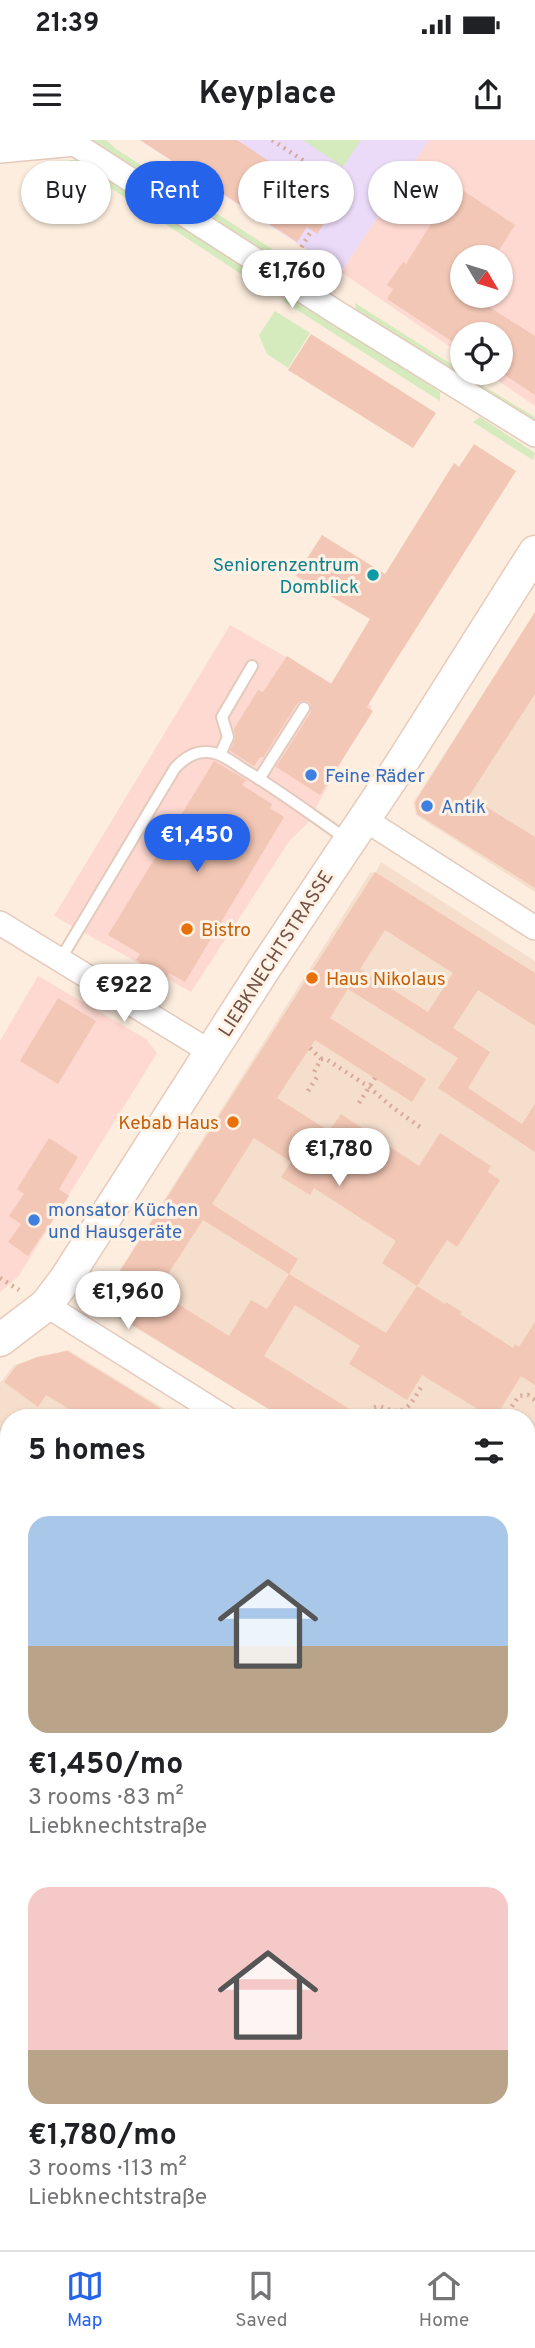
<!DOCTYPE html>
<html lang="en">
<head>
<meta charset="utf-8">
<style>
	:root { --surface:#fff; --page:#f6f6f6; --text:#202124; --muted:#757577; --line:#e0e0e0; --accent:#2563eb }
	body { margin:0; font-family:Overpass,sans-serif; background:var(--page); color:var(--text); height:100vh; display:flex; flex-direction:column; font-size:26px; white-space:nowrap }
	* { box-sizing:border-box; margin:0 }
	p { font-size:23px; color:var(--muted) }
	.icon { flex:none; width:38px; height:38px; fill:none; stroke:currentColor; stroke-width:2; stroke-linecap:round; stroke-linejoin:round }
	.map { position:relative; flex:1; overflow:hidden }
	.side { position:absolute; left:0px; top:1269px; width:536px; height:842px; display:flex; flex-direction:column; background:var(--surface); border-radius:28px 28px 0 0; box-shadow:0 2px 5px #0004 }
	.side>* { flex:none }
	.top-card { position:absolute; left:21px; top:21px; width:494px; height:63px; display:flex; gap:14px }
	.needle { width:46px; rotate:128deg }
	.buttons { position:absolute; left:450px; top:105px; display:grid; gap:14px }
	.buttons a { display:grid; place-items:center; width:63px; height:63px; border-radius:50%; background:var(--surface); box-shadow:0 2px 5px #0004; font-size:35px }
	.price { position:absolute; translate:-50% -60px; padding:0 16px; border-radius:24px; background:#fff; color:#222; font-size:23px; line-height:46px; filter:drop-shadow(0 2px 4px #0008) }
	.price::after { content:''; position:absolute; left:50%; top:42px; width:21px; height:16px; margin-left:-10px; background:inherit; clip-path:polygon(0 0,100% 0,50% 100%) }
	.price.on { background:var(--accent); color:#fff }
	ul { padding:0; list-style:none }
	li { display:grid; align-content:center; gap:14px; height:371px; padding:0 28px }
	li span { display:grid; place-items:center; height:217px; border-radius:21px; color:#555 }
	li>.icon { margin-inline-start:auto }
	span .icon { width:126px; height:126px; fill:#fffc; stroke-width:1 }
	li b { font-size:30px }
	h2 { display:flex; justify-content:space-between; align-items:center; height:84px; padding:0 28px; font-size:30px }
	.tag { padding:0 24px; border-radius:32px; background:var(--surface); box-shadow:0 2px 5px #0004; font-size:24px; line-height:63px }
	.tag.on { background:var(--accent); color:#fff }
	.status { display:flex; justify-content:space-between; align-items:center; height:49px; padding:0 35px; background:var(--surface); direction:ltr }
	.status svg { height:19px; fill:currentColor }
	header { display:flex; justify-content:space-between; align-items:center; height:91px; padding:0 28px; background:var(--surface); font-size:32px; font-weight:700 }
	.tab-bar { display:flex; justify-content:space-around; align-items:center; height:98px; border-top:2px solid var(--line); background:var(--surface); font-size:19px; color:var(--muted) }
	.tab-bar a { display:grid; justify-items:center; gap:4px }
	.tab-bar .on { color:var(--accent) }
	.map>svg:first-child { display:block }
</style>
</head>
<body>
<div class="status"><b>21:39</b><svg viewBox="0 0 49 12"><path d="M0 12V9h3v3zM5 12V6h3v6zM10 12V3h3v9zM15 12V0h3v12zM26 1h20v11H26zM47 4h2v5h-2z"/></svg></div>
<header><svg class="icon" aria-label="menu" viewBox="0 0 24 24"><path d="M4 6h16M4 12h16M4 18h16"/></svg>Keyplace<svg class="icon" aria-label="share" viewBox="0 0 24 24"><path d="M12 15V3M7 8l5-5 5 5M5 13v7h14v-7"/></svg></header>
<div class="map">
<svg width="535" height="2110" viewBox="0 0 535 2110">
	<rect width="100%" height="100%" fill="#fdedde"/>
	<g fill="#f5decc">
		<polygon points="535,472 535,752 416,675 413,663"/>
		<polygon points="381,722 535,821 535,1432 527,1427 527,1278 282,1277 98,1165 370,733 376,732"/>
		<polygon points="68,1210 178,1277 9,1278 9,1581 0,1569 0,1243 14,1225"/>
		<polygon points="527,1494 535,1499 535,2110 372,2110 359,2102 527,2102"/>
		<polygon points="0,2068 9,2072 9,2102 20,2102 23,2110 0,2110"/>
		<polygon points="76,2102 121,2102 116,2110 78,2110"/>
		<polygon points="138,2102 340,2102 334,2110 133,2110"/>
	</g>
	<g fill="#fed9d1" fill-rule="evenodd">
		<path d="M429,0H535V266L487,233H500V194H462V215L341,132ZM462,117H500V156H462Z"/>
		<polygon points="230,485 372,566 307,684 290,700 191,852 54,776"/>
		<polygon points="38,836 146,899 157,913 18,1137 0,1152 0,901"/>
	</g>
	<g fill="#ebdbf9">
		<polygon points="140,0 429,0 341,132"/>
		<polygon points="340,2102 359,2102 372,2110 335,2110"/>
	</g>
	<g fill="#d5eabd">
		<polygon points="92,0 106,0 116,9 328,145 321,149"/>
		<polygon points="303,0 361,0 343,27"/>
		<polygon points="68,20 82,20 263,137 258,145"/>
		<polygon points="288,154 440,252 440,261 283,161"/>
		<polygon points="355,163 462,231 462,233 535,277 535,287 356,174"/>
		<polygon points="275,171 310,193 288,228 267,214 259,195"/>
		<polygon points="480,277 535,313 533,320 473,282"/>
	</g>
	<g fill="#f3c7b5" fill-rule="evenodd">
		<polygon points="140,0 237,0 336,65 317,94 307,87 297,102"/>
		<polygon points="455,45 515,85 495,117 462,117 462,135 456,145 462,149 462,156 472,156 535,196 535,255 500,232 500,194 462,194 462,208 387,159 393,149 387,145 403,122 406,124"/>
		<polygon points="311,194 436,273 413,308 288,230"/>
		<polygon points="474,304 516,331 384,539 367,567 373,571 320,655 276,627 311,572 311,565 308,561 301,561 297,564 263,618 260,617 254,626 230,611 235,599 234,589 258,550 263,552 287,516 331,544 370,479 296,436 322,395 385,434 454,323 459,327"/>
		<polygon points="535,472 535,554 469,656 535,697 535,748 417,674 415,662"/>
		<polygon points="214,621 246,640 242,645 272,664 270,668 284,677 185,842 169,833 166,838 136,820 140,814 108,795"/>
		<path d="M375,732L535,833V886L478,850L453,888L490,912L468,948L522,984L535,964V1012L438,948L458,918L348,849L330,878L426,939L412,962L315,900L277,958L329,991L341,974L419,1026L440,993L491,1026L488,1032L500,1040L457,1107L447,1100L417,1146L445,1164L446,1162L462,1172L460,1174L513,1208L515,1204L519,1207L535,1182V1245L521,1236L495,1278H470L476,1268L422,1235L407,1260L349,1224L360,1206L295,1165L264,1216L364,1278H283L99,1164ZM385,790L453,833L428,872L360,829ZM254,998L291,1022L281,1037L310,1055L314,1048L396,1101L382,1123L417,1146L386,1193L289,1134L298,1119L212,1064ZM203,1080L289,1134L267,1169L251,1160L229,1196L157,1151Z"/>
		<polygon points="58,858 96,881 58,944 20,921"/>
		<polygon points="49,998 78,1017 59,1049 69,1056 28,1116 8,1102 21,1084 9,1076 24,1054 17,1049"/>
		<polygon points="67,1211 126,1247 175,1278 84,1278 46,1255 38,1267 4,1242 17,1225 37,1217"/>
	</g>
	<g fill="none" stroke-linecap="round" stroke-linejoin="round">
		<defs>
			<g id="lane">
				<polyline points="220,615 228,597 222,577 252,526"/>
				<polyline points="259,639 304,568"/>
				<path d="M60,820L175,628C185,617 198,609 214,613C224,615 234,623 243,629C279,650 313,676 348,700"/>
			</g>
			<g id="street">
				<polyline points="75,4 336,172 535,295"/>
				<polyline points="0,11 75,4"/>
				<polyline points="364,679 535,788"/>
				<polyline points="0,783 212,913"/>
				<polyline points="46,1165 226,1278"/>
				<polyline points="527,1464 535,1469"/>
				<polyline points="0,1619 9,1642"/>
				<polyline points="0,1766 9,1657"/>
				<polyline points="0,1950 9,1975"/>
				<polyline points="0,2055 9,2053"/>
				<polyline points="53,2102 56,2110"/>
			</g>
			<polyline id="secondary" points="0,1200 46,1165 65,1140 264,829 401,624 535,412"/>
		</defs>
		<use href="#lane" stroke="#e3cabd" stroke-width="14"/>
		<use href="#street" stroke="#e3cabd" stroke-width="26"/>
		<use href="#secondary" stroke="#e8caba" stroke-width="35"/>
		<g stroke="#d8aa99" stroke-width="4.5" stroke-dasharray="2 5" stroke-linecap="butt">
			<polyline points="272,0 336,42"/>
			<polyline points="294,119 312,90"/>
			<polyline points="310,908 321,919 313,934"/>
			<polyline points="321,919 326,919 369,947 392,967 423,989"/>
			<polyline points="308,951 317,937"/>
			<polyline points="359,963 375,938"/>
			<polyline points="0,1138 19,1150"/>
			<path d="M364,1277C381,1254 387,1278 404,1269C412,1265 417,1253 422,1246"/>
			<polyline points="504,1278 519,1256 528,1255 535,1260"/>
			<polyline points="527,1306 535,1311"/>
			<polyline points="527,1307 535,1292"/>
			<polyline points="9,1821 4,1888 9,1919"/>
			<polyline points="2,1994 9,2016"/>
		</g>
		<use href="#lane" stroke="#fff" stroke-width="10"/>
		<use href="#street" stroke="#fff" stroke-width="23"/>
		<use href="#secondary" stroke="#fff" stroke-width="32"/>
	</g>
	<circle fill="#0f9aa8" stroke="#fff2e5" stroke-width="2.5" cx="373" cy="435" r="7"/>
	<g fill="#3f7fe0" stroke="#fff2e5" stroke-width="2.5">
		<circle cx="311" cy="635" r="7"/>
		<circle cx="427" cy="666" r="7"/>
		<circle cx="34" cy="1080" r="7"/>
	</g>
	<g fill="#e8710a" stroke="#fff2e5" stroke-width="2.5">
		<circle cx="187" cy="789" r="7"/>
		<circle cx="312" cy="838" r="7"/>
		<circle cx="233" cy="982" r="7"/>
	</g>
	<g text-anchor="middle" stroke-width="6" stroke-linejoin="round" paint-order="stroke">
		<g font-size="19" fill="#0d838f" stroke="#fff2e5" text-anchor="end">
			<text x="359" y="431">Seniorenzentrum<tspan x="359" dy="22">Domblick</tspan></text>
		</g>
		<g font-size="19" fill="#366cbe" stroke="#fff2e5" text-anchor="start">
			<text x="325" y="642">Feine Räder</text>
			<text x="441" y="673">Antik</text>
			<text x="48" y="1076">monsator Küchen<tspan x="48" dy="22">und Hausgeräte</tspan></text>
		</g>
		<g font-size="19" fill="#c56008" stroke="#fff2e5" text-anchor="start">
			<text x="201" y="796">Bistro</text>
			<text x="326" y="845">Haus Nikolaus</text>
			<text x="219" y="989" text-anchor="end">Kebab Haus</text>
		</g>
		<g font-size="19" fill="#735146" stroke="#fff2e5">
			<text transform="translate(275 813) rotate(-57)" y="7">LIEBKNECHTSTRASSE</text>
		</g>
	</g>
</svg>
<div class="buttons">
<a><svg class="needle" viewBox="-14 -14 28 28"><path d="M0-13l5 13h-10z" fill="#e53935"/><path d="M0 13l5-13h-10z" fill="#757577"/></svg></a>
<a><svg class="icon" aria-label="locate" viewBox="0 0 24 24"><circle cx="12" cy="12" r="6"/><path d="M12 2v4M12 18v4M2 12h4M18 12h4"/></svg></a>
</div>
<b class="price" style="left:292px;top:170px">€1,760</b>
<b class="price on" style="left:197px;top:734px">€1,450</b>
<b class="price" style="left:124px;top:884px">€922</b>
<b class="price" style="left:339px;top:1048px">€1,780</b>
<b class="price" style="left:128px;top:1191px">€1,960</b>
<div class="top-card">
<a class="tag">Buy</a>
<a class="tag on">Rent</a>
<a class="tag">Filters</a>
<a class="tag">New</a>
</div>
<section class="side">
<h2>5 homes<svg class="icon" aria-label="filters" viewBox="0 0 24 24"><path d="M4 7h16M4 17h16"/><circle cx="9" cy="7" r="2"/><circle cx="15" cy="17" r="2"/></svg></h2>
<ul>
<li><span style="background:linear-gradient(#a9c7e8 60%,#b9a48a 0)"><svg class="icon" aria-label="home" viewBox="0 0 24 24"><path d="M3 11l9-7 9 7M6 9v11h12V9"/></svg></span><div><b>€1,450/mo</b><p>3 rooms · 83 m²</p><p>Liebknechtstraße</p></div></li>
<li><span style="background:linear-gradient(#f6c9c9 75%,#b9a48a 0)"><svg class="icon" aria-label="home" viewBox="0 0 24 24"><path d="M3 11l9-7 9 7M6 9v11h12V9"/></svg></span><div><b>€1,780/mo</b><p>3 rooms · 113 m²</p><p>Liebknechtstraße</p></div></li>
</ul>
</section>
</div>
<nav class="tab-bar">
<a class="on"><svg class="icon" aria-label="map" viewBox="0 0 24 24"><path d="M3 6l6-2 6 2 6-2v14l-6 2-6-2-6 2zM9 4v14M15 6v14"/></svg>Map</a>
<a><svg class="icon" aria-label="saved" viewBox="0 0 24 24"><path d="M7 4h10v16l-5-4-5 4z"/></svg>Saved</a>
<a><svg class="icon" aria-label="home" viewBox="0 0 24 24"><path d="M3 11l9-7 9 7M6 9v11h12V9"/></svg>Home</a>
</nav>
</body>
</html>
